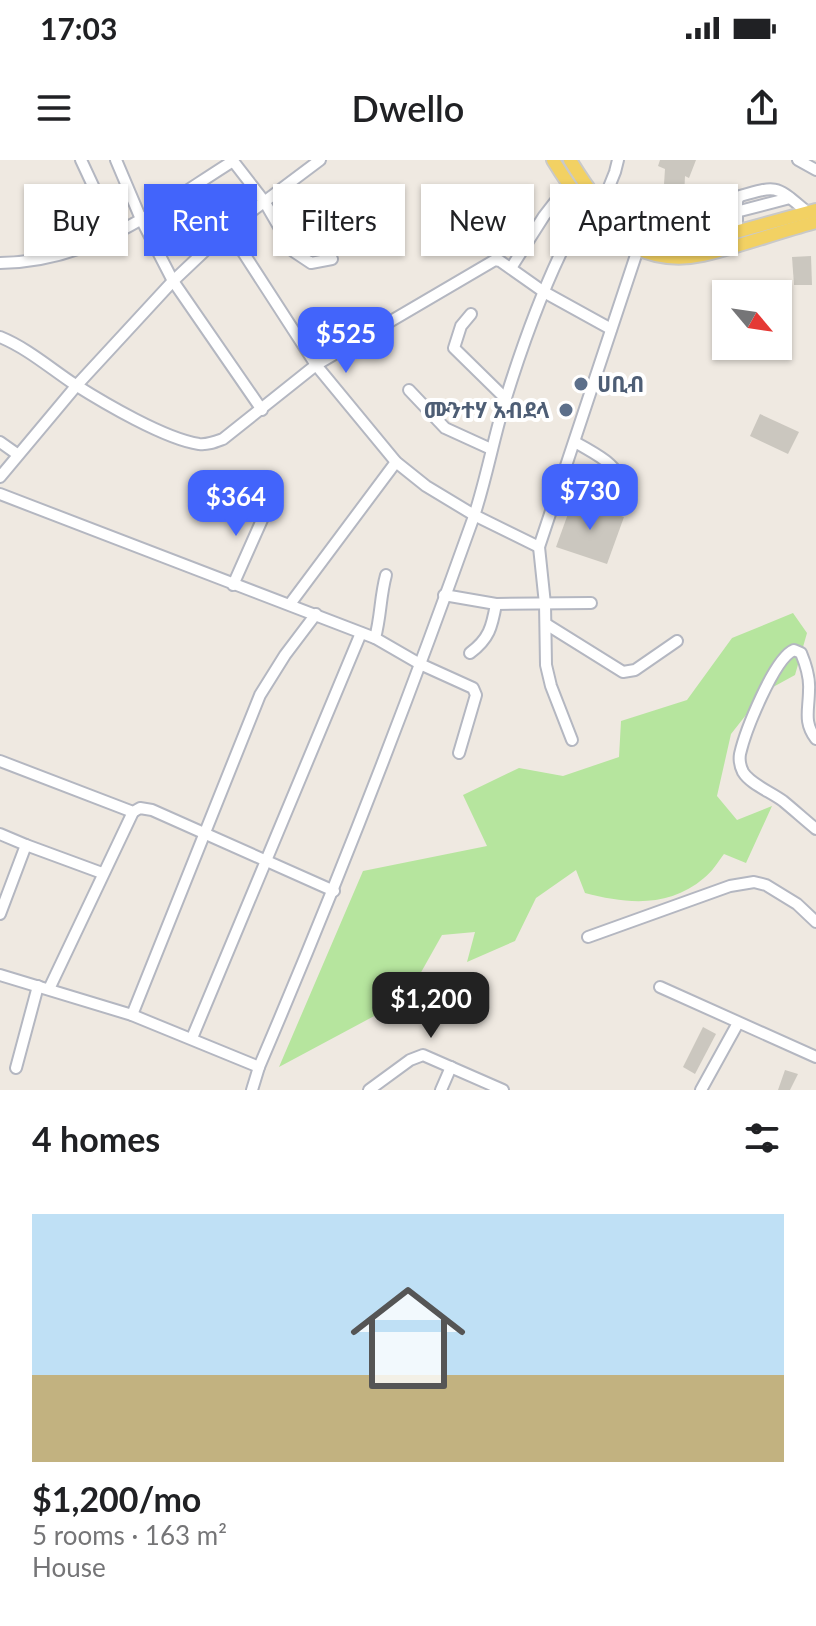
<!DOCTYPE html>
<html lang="en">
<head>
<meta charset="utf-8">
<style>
	:root { --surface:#fff; --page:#f6f6f6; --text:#202124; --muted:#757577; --line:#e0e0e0; --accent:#4264fb }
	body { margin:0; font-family:Lato,"Noto Sans Ethiopic",sans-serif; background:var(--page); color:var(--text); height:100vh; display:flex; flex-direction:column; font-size:30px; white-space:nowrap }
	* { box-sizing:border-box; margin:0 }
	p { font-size:26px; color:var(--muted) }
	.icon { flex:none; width:44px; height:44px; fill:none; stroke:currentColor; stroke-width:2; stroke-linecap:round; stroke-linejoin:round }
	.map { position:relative; height:930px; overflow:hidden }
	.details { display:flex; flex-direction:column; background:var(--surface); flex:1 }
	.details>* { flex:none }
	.guide { position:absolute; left:24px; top:24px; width:768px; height:72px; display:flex; gap:16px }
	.needle { width:52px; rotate:119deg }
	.fabs { position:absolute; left:712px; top:120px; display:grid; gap:16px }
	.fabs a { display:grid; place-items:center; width:80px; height:80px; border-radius:0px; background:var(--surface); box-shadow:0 2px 6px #0004; font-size:40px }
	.price { position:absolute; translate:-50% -68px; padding:0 18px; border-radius:16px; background:var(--accent); color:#fff; font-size:26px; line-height:52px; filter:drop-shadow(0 2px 4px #0008) }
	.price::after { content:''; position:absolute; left:50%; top:48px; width:24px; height:18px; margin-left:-12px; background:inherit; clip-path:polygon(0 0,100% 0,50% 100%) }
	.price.selected { background:#222; color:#fff }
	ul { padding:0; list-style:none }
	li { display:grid; align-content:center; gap:16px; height:424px; padding:0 32px }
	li+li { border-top:2px solid var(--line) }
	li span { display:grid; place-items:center; height:248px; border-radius:0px; color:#555 }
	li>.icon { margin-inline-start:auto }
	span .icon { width:144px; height:144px; fill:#fffc; stroke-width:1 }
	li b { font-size:34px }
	h2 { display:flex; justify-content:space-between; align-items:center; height:96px; padding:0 32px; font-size:34px }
	.pill { padding:0 28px; border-radius:0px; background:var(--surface); box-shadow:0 2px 6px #0004; font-size:28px; line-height:72px }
	.pill.selected { background:var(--accent); color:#fff }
	.status { display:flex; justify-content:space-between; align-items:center; height:56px; padding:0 40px; background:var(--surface); direction:ltr }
	.status svg { height:22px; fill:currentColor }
	header { display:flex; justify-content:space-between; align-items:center; height:104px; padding:0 32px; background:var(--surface); font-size:36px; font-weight:600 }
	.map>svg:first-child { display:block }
</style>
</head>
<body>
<div class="status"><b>17:03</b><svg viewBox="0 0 49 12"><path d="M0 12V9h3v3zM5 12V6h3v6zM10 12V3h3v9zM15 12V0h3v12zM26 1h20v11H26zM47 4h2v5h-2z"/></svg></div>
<header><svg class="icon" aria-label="menu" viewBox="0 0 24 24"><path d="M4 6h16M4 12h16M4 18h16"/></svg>Dwello<svg class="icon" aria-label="share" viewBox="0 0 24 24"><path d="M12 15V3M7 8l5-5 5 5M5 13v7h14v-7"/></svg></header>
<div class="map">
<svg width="816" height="930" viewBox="0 0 816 930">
	<rect width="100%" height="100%" fill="#efe9e1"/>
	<path fill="#b6e59e" d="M793,453L807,473L795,515L764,532L731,574L717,636L737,660L772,646L746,703L724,694C718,702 712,712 704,718C669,748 627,744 585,733L576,710L536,738L515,781L467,802L475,772L442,775L406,839L279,907L363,711L487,686L463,635L519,608L563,616L619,597L621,561L687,540L732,478Z"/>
	<g fill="#cbc7bf">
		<polygon points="660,0 696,0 689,18 685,16 684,37 680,42 663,40 665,9 658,6"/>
		<polygon points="811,96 812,125 794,125 792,97"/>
		<polygon points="760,254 799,272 788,294 750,276"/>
		<polygon points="573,340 624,357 607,404 556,387"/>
		<polygon points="703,867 716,874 695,914 683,907"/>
		<polygon points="785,910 798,914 790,930 778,930"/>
	</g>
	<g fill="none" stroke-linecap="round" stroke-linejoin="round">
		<defs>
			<g id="minor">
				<polyline points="81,0 116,75"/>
				<polyline points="116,0 141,59 173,121 262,250"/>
				<polyline points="798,0 816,10"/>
				<polyline points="601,47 615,12 618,0"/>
				<polyline points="736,52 790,38"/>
				<polyline points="228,69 316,205 396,302 426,326 474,355 539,387 638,89"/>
				<path d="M737,72V40L740,36C778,25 776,26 806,51"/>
				<path d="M0,103C93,102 158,48 233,1L264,41L293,91L311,103L332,99"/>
				<polyline points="511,108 544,56 568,25"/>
				<polyline points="471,154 461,166 454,188 506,239"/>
				<path d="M0,177C27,188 50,208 74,224C104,243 165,279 199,284C208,285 215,282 223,279L316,205L495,100L500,101L544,132L611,169"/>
				<polyline points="409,230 445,268 491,289"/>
				<polyline points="0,282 17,294"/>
				<path d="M575,282C602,298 615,302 629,332"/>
				<polyline points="0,317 77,225 173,121 228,69 320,0"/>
				<polyline points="0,334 375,478 420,504 473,528 476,535 459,593"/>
				<polyline points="539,387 545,444 546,505 551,526 572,580"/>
				<polyline points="233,425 269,344"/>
				<polyline points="444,435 496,444 591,443"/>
				<polyline points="290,444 396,302"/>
				<polyline points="546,464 623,512 635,510 677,481"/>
				<path d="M375,478C381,456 380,437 386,415"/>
				<path d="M470,493C489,479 492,467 496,444"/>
				<path d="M816,579C803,562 809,550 809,530C810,517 806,505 801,493L794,490C774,498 745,572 740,594C739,600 740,606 743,612C750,624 771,632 783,641C794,650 805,660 816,669"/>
				<polyline points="0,601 133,652 140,648 152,650 334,731"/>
				<polyline points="0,674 26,685 0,754"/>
				<polyline points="26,685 102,713"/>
				<polyline points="588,777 730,726 754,722 766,725 797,744 816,762"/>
				<polyline points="0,815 132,855 259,907"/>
				<polyline points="660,827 816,897"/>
				<polyline points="49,829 133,652"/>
				<polyline points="132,855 260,535 285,495 316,454"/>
				<polyline points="192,878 361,473"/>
				<polyline points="16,908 38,826"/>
				<path d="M252,930L259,907C336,727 407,544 473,359C486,321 493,280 505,241C526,173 552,101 589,40"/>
				<polyline points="369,930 410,900 423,895 503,930"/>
				<polyline points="441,930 451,907"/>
				<polyline points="701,930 738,863"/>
			</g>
			<g id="major">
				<path d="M553,0C586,54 630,111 703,95C741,86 778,72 816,62"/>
				<path d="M570,0C603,53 631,90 699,82L816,50"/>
			</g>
		</defs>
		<use href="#minor" stroke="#b4b7c1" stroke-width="14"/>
		<use href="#major" stroke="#c9c9c9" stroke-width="16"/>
		<use href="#minor" stroke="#fff" stroke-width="10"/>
		<use href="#major" stroke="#f2d163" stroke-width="12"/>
	</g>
	<g fill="#5c6f8a" stroke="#fff" stroke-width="3">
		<circle cx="581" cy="224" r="8"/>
		<circle cx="566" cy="250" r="8"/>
	</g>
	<g text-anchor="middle" stroke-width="8" stroke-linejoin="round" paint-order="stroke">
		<g font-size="22" font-weight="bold" fill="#4e5e75" stroke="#fff" text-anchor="start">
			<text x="597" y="232">ሀቢብ</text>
			<text x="550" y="258" text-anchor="end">ሙንተሃ አብደላ</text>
		</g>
	</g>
</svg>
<div class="fabs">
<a><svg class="needle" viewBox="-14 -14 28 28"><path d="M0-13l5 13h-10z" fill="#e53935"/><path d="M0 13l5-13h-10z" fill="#757577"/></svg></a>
</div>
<b class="price" style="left:346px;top:215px">$525</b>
<b class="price" style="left:590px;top:372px">$730</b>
<b class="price" style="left:236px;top:378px">$364</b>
<b class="price selected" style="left:431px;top:880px">$1,200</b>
<div class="guide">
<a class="pill">Buy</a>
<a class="pill selected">Rent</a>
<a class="pill">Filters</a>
<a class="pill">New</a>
<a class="pill">Apartment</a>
</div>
</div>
<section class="details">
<h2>4 homes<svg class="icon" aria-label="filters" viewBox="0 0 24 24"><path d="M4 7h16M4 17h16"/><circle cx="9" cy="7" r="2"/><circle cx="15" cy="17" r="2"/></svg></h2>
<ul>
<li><span style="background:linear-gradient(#bfe0f5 65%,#c2b280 0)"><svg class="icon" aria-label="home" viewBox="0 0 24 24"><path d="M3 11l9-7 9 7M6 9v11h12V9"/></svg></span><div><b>$1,200/mo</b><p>5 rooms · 163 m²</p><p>House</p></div></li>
</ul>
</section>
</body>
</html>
